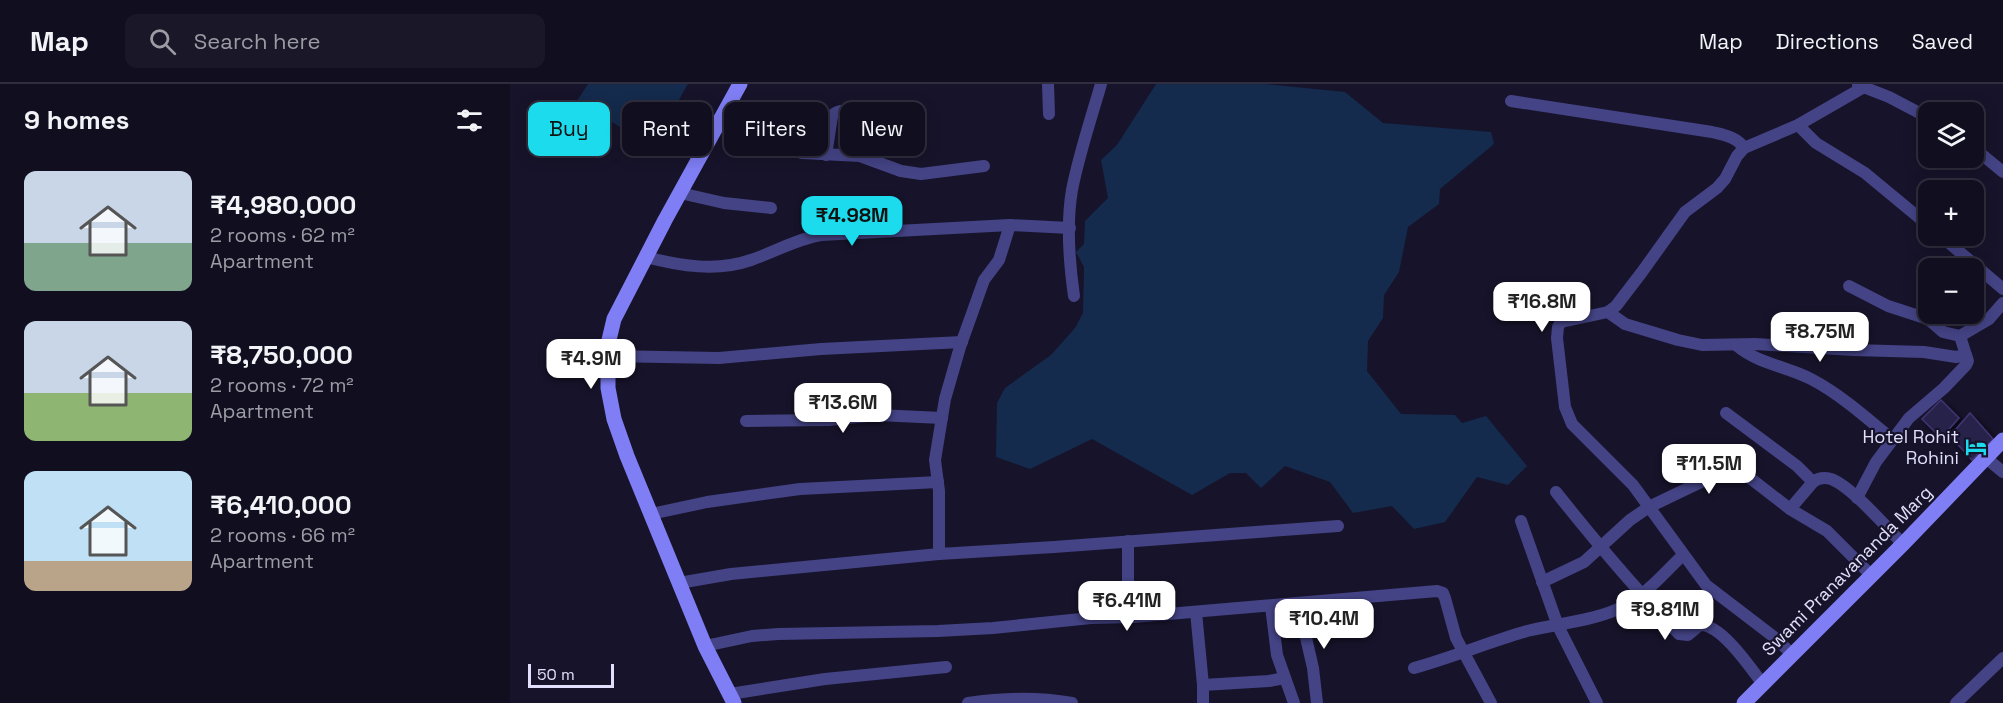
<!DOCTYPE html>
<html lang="en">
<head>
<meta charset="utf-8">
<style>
	:root { --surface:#110e20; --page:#1a1729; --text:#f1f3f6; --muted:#9c9ca5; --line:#302e3e; --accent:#1bdbec }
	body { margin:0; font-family:"Space Grotesk",sans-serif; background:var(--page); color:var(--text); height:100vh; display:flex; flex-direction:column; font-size:22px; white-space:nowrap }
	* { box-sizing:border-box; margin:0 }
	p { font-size:20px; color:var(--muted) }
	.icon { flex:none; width:33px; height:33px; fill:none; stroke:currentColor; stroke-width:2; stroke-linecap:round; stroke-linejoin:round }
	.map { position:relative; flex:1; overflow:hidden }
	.side { display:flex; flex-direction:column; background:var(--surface); width:510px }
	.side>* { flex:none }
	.top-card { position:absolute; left:18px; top:18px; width:570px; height:54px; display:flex; gap:12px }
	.buttons { position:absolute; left:1408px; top:18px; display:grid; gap:12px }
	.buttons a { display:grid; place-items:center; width:66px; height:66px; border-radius:12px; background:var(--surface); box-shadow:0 3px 15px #0003,0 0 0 2px var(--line); font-size:30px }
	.scale { position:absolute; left:18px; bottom:15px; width:86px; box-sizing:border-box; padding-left:6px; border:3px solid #e2dffc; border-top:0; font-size:16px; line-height:21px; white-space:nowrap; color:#e2dffc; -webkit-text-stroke:4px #17132a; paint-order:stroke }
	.price { position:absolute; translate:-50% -51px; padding:0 14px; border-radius:12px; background:#fff; color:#222; font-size:20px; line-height:39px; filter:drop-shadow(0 2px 3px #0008) }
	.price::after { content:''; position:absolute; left:50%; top:36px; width:18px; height:14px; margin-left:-9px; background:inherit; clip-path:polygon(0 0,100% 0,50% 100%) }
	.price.current { background:var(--accent); color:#111 }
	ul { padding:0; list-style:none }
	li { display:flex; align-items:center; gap:18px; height:150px; padding:0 24px }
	li span { display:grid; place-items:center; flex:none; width:168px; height:120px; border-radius:12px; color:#555 }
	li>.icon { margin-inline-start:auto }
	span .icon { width:72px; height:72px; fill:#fffc; stroke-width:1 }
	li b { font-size:26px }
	h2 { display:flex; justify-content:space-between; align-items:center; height:72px; padding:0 24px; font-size:26px }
	.tag { padding:0 21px; border-radius:12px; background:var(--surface); box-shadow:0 3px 15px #0003,0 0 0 2px var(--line); font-size:21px; line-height:54px }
	.tag.current { background:var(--accent); color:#111 }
	header { display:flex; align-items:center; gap:36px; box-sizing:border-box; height:84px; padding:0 30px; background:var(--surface); border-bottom:2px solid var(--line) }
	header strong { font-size:28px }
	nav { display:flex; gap:33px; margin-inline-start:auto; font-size:21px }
	.search { width:420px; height:54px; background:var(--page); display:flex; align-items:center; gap:15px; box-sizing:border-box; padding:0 21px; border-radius:12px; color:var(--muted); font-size:22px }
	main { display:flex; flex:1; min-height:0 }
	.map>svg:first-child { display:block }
</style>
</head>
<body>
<header>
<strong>Map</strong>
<div class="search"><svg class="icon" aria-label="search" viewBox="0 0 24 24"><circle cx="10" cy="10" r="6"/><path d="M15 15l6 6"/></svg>Search here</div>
<nav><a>Map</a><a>Directions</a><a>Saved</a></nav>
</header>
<main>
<section class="side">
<h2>9 homes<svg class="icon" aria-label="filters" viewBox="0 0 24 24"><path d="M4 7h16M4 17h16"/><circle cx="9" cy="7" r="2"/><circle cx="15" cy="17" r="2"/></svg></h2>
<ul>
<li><span style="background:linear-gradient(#c9d6e8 60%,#7fa58c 0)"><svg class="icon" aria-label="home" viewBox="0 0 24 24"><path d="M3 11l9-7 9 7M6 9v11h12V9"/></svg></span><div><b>₹4,980,000</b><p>2 rooms · 62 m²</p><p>Apartment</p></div></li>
<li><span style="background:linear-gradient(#c9d6e8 60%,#8fb573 0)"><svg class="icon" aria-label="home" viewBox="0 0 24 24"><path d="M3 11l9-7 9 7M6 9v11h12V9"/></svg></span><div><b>₹8,750,000</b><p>2 rooms · 72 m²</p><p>Apartment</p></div></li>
<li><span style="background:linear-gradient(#bfe0f5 75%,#b9a48a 0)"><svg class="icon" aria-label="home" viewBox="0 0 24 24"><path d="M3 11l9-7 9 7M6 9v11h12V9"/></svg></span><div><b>₹6,410,000</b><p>2 rooms · 66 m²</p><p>Apartment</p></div></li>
</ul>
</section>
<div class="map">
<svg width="1493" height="619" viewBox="0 0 1493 619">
	<defs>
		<filter id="shadow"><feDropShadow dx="4.5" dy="4.5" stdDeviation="3" flood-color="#0009"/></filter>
	</defs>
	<rect width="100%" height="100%" fill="#17132a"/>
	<g fill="#142b4d">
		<polygon points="78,0 178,0 150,49 152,58 135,58 67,17"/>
		<polygon points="646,0 755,0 835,8 873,39 981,48 984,60 930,105 929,120 898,143 889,188 874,211 873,234 858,257 857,287 891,330 945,331 952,339 976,332 1017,382 998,401 967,393 935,438 904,445 882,422 843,429 820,398 775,382 751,404 736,389 720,389 682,411 582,355 520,385 486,373 487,319 495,304 541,271 565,244 573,229 574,183 566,168 574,160 575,137 598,114 591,76 607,61"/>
	</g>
	<g fill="#282149" stroke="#403573" stroke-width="1.5" filter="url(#shadow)">
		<polygon points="1431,316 1449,334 1431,354 1412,335"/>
		<polygon points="1460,329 1483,355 1462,376 1440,352"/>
	</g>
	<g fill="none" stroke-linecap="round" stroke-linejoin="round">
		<g stroke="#444385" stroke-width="12">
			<polyline points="538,0 539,30"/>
			<polyline points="1348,1 1379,13 1419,34"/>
			<path d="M1001,17L1202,48C1214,51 1227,53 1234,64"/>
			<polyline points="208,39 270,63 292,69 350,72 391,87 411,90 474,82"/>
			<polyline points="1288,41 1306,59 1355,89 1419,142"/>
			<polyline points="1464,64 1493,88"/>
			<path d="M316,71L322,32C330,21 354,30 363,36L365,43L364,76"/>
			<polyline points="170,109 214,119 261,124"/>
			<polyline points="1431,152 1493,205"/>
			<path d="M136,173C170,182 207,188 241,176C265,168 286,155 311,151L500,141L560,144"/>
			<polyline points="1339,202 1378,222 1418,235 1433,248 1450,252"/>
			<path d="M564,212C559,177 556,141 562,106C569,70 581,35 591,0"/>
			<polyline points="1098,228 1115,240 1168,256 1192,261 1245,260 1344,266 1414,268 1446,273 1456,271 1450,252 1479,235 1493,219"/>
			<path d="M1226,261C1248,280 1276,282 1301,295C1330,310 1358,335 1383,356"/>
			<polyline points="98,272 209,274 311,265 452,258"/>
			<polyline points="1216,329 1287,382 1303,398"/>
			<polyline points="236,337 319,336 367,331 432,334"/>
			<polyline points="1476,374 1493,388"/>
			<path d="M1046,408C1085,457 1125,505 1169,550L1178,551L1190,541C1211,540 1240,583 1252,599"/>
			<polyline points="1347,414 1366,378 1399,334 1434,304 1456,281 1458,277 1456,271"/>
			<path d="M1280,425L1303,398C1308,394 1314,393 1321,395C1341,402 1377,444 1393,460"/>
			<polyline points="141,430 197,418 290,405 428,398"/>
			<polyline points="1011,437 1048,542 1087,619"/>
			<polyline points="618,457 618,496 623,533"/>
			<polyline points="429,470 429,407 425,376 435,315 450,263 474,196 489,176 500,141"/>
			<polyline points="1032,498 1074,478 1120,436 1139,423 1220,384 1231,387 1280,425 1317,447 1361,491"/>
			<polyline points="169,499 221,490 429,470 544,463 828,442"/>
			<polyline points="788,519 803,584 807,619"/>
			<polyline points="761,522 767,571 784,619"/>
			<polyline points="686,528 693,601 693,619"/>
			<polyline points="195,562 242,552 268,550 428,547 483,544 581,534 623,533 927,507 933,509 935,514 946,554 981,619"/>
			<polyline points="1282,570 1264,553 1196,501 1123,401 1062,340 1055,323 1047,254 1048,243 1051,238 1098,228 1106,222 1132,188 1175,128 1207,104 1215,95 1227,72 1234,64 1288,41 1354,3"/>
			<path d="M904,584C943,573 979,558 1017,547C1046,540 1089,536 1114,522C1137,510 1154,489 1173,471"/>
			<polyline points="693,601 759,597 774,594"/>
			<polyline points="220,610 315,595 436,583"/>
			<path d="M458,619C492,614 528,613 562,619"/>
			<polyline points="1446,619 1493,574"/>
		</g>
		<g stroke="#7f7ef4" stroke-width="15">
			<polyline points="224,619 195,562 117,372 104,335 98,304 98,279 99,256 104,235 155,136 230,0"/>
			<polyline points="1234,619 1393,460 1493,356"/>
		</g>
	</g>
	<defs>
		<symbol id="hotel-bare" viewBox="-9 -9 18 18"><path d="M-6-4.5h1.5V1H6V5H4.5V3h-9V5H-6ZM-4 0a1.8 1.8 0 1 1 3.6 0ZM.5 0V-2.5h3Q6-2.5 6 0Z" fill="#1bdbec" stroke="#17132a" stroke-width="2.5" paint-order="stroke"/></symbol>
	</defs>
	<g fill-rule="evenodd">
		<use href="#hotel-bare" x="1451" y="348" width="30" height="30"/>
	</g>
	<g text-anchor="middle" stroke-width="4.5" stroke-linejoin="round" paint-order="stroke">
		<g font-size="18" fill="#e2dffc" stroke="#17132a" text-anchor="end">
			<text x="1449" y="359">Hotel Rohit<tspan x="1449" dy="21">Rohini</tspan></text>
		</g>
		<g font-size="18" fill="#e2dffc" stroke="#17132a">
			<text transform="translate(1337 487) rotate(-45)" y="6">Swami Pranavananda Marg</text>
		</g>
	</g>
</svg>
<div class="buttons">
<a><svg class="icon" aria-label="layers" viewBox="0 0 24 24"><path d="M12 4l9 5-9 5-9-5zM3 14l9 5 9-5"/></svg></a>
<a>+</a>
<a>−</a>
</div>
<div class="scale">50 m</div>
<b class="price current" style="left:342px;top:163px">₹4.98M</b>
<b class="price" style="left:1032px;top:249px">₹16.8M</b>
<b class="price" style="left:1310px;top:279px">₹8.75M</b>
<b class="price" style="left:81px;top:306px">₹4.9M</b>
<b class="price" style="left:333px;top:350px">₹13.6M</b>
<b class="price" style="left:1199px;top:411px">₹11.5M</b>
<b class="price" style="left:617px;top:548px">₹6.41M</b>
<b class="price" style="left:1155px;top:557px">₹9.81M</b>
<b class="price" style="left:814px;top:566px">₹10.4M</b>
<div class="top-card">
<a class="tag current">Buy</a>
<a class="tag">Rent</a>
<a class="tag">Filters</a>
<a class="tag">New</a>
</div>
</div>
</main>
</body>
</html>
